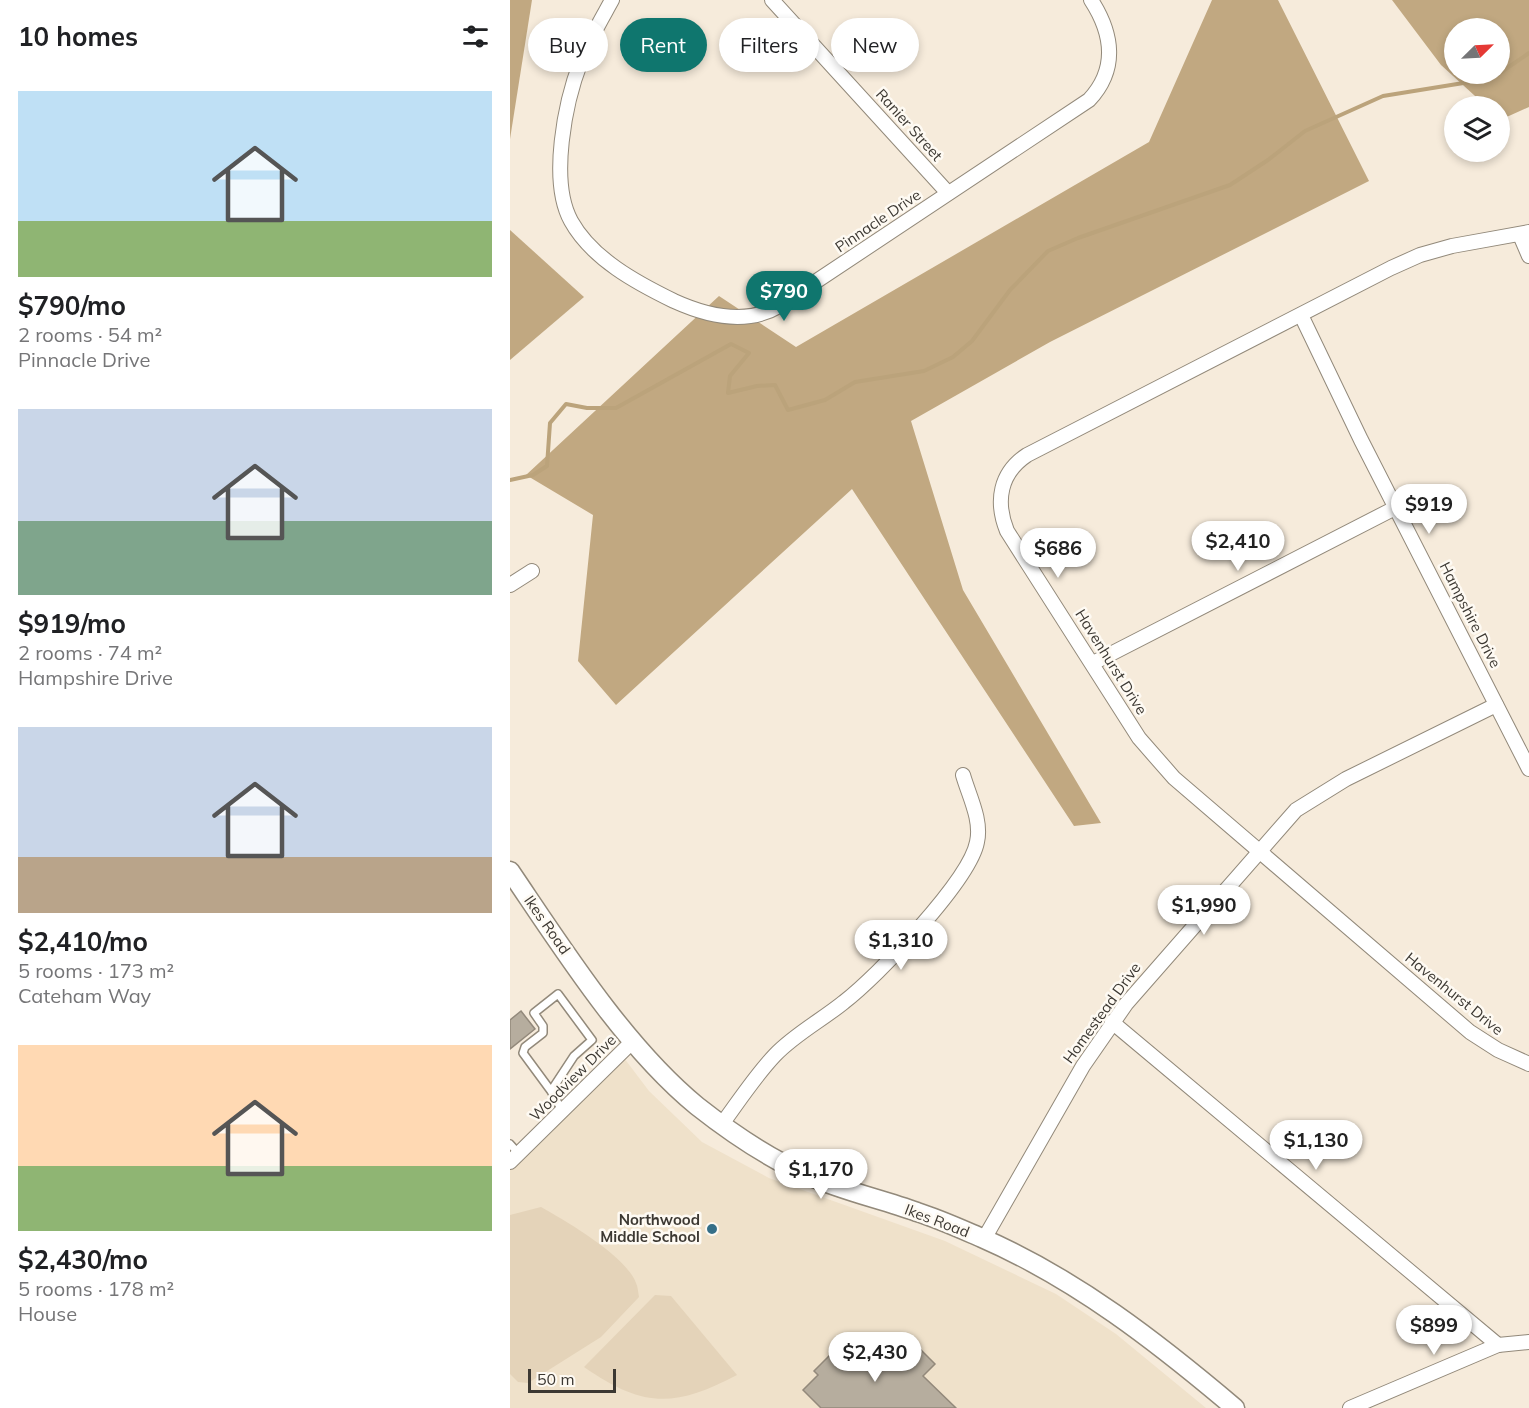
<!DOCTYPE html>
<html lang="en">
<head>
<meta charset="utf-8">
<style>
	:root { --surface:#fff; --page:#f6f6f6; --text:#202124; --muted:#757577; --accent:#0f766e }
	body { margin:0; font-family:Mulish,sans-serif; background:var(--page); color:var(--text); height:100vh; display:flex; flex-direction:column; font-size:22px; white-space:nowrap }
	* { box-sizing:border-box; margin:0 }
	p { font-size:20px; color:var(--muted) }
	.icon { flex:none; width:33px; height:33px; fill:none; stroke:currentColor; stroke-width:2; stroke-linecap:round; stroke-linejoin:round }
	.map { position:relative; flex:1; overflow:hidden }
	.panel { display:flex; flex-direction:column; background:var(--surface); width:510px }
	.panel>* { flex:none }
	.guide { position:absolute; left:18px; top:18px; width:570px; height:54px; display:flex; gap:12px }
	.needle { width:39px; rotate:66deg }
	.controls { position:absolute; left:934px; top:18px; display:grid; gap:12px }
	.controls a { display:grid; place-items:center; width:66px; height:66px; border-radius:50%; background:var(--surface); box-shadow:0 3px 9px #0003; font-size:30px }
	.scale { position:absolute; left:18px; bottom:15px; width:88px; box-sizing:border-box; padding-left:6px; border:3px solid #3c3832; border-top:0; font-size:16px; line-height:21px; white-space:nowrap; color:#3c3832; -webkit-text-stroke:4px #fefaf3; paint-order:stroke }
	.price { position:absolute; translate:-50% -51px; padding:0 14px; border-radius:21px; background:#fff; color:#222; font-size:20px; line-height:39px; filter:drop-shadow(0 2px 3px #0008) }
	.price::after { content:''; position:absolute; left:50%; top:36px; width:18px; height:14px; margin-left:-9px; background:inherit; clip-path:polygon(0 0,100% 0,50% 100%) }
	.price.on { background:var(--accent); color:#fff }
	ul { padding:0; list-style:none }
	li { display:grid; align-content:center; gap:12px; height:318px; padding:0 18px }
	li span { display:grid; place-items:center; height:186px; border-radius:0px; color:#555 }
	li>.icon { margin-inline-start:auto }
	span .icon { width:108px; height:108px; fill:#fffc; stroke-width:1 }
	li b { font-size:26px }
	h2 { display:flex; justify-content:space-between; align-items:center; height:72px; padding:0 18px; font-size:26px }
	.pill { padding:0 21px; border-radius:27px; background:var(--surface); box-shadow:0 3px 9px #0003; font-size:21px; line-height:54px }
	.pill.on { background:var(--accent); color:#fff }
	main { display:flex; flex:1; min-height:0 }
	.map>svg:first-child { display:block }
</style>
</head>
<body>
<main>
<section class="panel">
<h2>10 homes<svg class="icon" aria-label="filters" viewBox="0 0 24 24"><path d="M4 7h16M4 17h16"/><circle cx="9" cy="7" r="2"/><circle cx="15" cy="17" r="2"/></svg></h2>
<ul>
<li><span style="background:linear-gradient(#bfe0f5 70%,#8fb573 0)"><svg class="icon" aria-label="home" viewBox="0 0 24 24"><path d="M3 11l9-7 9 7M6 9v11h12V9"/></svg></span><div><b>$790/mo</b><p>2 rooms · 54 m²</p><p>Pinnacle Drive</p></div></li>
<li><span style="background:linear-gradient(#c9d6e8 60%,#7fa58c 0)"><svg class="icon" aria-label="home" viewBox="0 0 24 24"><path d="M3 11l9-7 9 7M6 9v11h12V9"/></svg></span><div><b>$919/mo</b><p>2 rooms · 74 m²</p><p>Hampshire Drive</p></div></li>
<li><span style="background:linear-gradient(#c9d6e8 70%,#b9a48a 0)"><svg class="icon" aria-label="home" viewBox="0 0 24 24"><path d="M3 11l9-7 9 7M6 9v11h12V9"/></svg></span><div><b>$2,410/mo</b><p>5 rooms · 173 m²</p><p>Cateham Way</p></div></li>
<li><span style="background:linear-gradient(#ffd9b3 65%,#8fb573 0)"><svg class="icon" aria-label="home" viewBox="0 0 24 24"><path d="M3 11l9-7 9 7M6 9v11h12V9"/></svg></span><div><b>$2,430/mo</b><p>5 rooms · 178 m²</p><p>House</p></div></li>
</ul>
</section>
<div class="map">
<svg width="1019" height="1408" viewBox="0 0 1019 1408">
	<rect width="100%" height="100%" fill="#f6ebdb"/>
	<polygon fill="#efe1ca" points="111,1054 139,1091 192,1142 259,1178 435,1241 546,1294 606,1334 696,1408 0,1408 0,1162"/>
	<g fill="#e4d3b9">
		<path d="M31,1207C56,1221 116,1256 126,1283C128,1287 128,1292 129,1297L91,1337L18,1383L8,1382L0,1374V1215Z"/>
		<path d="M145,1295L161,1296L227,1375C164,1408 133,1408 74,1367Z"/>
	</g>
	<g fill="#c1a881" fill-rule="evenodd">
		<polygon points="0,0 22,0 0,139"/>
		<polygon points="702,0 768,0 859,181 540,342 401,421 453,590 591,823 564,826 342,489 106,705 68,661 83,515 16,475 209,296 286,347 639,142"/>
		<path d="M882,0H1019V107L990,120V106H976L931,65ZM990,28V74H945V28Z"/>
		<polygon points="0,230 74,297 0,360"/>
	</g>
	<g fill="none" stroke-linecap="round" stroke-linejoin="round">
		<g stroke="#bba37b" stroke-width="4">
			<polyline points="990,73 1019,53"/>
			<polyline points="0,480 23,475 37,466 40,423 56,404 77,408 106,408 221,344 239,353 220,376 218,393 247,386 265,385 278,410 315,400 345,382 414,371 443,357 462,341 500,290 538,251 568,238 720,185 758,160 795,131 873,96 972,80 989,74"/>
		</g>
	</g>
	<g fill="#b6ad9e" stroke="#93897b" stroke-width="1.5">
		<polygon points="11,1011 25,1029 0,1049 0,1020"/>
		<polygon points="335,1340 368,1374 390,1352 397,1358 408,1347 425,1364 413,1376 446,1408 311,1408 293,1390 308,1375 304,1371"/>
	</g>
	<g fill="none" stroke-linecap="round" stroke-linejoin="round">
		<defs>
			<g id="lane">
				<polyline points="41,1091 13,1053 15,1047 33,1033 33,1026 24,1013 48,994 82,1040 64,1056 41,1091 53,1112"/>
				<polyline points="0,1144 9,1154"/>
			</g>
			<g id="street">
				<path d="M102,0C91,20 79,40 71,61C55,102 39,181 61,221C82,259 127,283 164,301C197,316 237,325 269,306L579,100C608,69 603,34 581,0"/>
				<polyline points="262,0 438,193"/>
				<path d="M1019,232L942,246L910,255L881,268L517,455C490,473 485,501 497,531L629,738L664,778L960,1032L988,1050L1019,1064"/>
				<polyline points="1010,235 1019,256"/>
				<polyline points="791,315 851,440 1019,769"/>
				<polyline points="0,585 22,571"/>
				<polyline points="583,663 887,507"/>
				<polyline points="602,1022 988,1345"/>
				<path d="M212,1124C229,1101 245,1076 265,1055C285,1034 312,1020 334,1002C367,977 460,880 467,842C472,820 459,796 453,775"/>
				<polyline points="0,1162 123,1041"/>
				<polyline points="474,1239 573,1066 616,1004 786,810 836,779 986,705"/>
				<polyline points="840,1408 988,1345 1019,1342"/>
			</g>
			<path id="secondary" d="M0,871C53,949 114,1046 187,1106C220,1132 258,1158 297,1175C333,1191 371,1199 407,1212C429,1219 451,1229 472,1238C566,1279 647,1342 725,1408"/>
		</defs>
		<use href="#lane" stroke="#92897a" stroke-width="10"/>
		<use href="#street" stroke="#92897a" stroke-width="16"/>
		<use href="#secondary" stroke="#92897a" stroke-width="21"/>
		<use href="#lane" stroke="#fff" stroke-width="7"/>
		<use href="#street" stroke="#fff" stroke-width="14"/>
		<use href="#secondary" stroke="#fff" stroke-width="18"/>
	</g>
	<circle fill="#356f88" stroke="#fefaf3" stroke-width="2" cx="202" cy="1229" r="6"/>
	<g text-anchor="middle" stroke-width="5" stroke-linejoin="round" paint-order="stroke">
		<g font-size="15" fill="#3c3832" stroke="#fefaf3">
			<text transform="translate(399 125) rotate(48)" y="5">Ranier Street</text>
			<text transform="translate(368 221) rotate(-34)" y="5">Pinnacle Drive</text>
			<text transform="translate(960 615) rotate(63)" y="5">Hampshire Drive</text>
			<text transform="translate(601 662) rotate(58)" y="5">Havenhurst Drive</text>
			<text transform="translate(37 925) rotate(55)" y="5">Ikes Road</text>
			<text transform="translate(944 994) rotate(39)" y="5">Havenhurst Drive</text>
			<text transform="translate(592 1013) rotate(-54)" y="5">Homestead Drive</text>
			<text transform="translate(63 1078) rotate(-45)" y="5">Woodview Drive</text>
			<text transform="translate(427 1221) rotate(21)" y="5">Ikes Road</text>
		</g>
		<g font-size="15" font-weight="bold" fill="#3c3832" stroke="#fefaf3" text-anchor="end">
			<text x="190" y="1225">Northwood<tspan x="190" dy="17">Middle School</tspan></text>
		</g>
	</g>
</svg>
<div class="controls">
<a><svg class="needle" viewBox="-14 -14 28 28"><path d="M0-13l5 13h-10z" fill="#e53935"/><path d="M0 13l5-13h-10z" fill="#757577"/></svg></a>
<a><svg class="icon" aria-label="layers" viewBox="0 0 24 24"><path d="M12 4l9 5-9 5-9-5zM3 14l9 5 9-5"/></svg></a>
</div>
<div class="scale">50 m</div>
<b class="price on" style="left:274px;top:322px">$790</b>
<b class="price" style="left:919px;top:535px">$919</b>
<b class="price" style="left:728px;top:572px">$2,410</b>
<b class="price" style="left:548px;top:579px">$686</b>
<b class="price" style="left:694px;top:936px">$1,990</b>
<b class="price" style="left:391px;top:971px">$1,310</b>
<b class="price" style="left:806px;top:1171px">$1,130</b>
<b class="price" style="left:311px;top:1200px">$1,170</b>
<b class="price" style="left:924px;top:1356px">$899</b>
<b class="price" style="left:365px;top:1383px">$2,430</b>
<div class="guide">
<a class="pill">Buy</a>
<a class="pill on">Rent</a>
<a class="pill">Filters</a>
<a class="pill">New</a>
</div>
</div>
</main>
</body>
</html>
